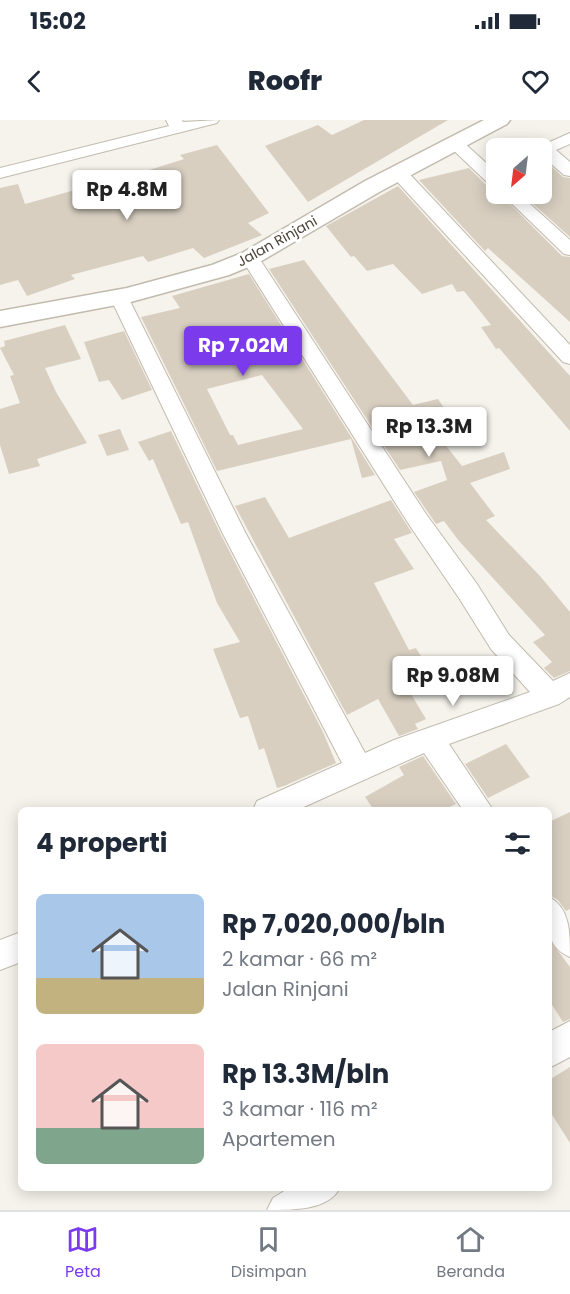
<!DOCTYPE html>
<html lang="id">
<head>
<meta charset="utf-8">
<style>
	:root { --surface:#fff; --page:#f2f2f3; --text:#1f2937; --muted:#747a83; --line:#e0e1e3; --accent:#7c3aed }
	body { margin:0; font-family:Poppins,sans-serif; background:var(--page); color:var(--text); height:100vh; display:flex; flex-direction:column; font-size:22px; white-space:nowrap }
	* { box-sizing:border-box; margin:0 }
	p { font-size:20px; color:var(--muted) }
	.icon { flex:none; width:33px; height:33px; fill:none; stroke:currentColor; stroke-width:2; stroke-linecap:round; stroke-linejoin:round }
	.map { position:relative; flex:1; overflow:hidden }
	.drawer { position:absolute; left:18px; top:687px; width:534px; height:384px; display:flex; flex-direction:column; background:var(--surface); border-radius:9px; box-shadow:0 3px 15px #0003 }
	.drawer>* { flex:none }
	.needle { width:39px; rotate:208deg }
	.fabs { position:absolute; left:486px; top:18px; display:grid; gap:12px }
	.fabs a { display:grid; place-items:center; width:66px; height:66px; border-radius:9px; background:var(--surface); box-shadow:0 3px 15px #0003; font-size:30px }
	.price { position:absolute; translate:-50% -51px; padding:0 14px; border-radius:6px; background:#fff; color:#222; font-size:20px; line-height:39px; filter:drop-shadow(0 2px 3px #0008) }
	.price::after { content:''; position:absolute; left:50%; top:36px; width:18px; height:14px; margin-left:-9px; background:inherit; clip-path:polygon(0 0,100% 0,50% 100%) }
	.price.active { background:var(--accent); color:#fff }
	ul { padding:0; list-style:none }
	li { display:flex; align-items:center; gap:18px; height:150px; padding:0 18px }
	li span { display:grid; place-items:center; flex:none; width:168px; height:120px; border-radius:9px; color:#555 }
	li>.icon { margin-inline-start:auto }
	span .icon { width:72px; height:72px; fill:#fffc; stroke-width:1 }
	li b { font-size:26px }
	h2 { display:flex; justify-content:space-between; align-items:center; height:72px; padding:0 18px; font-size:26px }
	.status { display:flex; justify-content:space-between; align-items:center; height:42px; padding:0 30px; background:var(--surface); direction:ltr }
	.status svg { height:16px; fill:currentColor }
	header { display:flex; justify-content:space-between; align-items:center; height:78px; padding:0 18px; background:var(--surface); font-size:27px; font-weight:800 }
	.dock { display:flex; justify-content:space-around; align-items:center; height:84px; border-top:2px solid var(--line); background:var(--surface); font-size:16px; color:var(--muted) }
	.dock a { display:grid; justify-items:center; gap:3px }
	.dock .active { color:var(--accent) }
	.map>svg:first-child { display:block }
</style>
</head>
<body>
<div class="status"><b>15:02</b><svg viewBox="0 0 49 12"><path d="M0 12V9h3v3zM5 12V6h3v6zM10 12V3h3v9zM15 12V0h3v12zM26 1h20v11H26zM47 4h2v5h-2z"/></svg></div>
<header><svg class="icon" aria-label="back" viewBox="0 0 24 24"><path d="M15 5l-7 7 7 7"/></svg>Roofr<svg class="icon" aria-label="heart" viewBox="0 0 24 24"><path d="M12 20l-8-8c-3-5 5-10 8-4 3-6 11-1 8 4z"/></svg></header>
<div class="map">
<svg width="570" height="1090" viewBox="0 0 570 1090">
	<rect width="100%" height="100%" fill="#f6f3ec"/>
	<g fill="#d8cfc1" fill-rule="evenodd">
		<polygon points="364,0 448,0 308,82 265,26 318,5 332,15"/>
		<polygon points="217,25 269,93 248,103 262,115 204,138 193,128 148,142 143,136 71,155 75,159 27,176 18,160 0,165 0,68 18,64 25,84 107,61 108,63 184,39 180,35"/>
		<polygon points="544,40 563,57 570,58 570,117 522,74 542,74 542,41"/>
		<polygon points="469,48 488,67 496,68 496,74 500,74 562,136 570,137 570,202 488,128 485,131 419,60"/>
		<polygon points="398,66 570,256 570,311 499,228 496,229 481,207 491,205 464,171 457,172 452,164 422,174 393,144 367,151 354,136 351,137 326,106"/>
		<polygon points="304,140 413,285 438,279 454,302 432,308 462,346 504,332 510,349 470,363 495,396 486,400 540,456 570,492 570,551 554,558 544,548 552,542 533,522 545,515 459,421 444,401 436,404 414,372 447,360 441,341 400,350 269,149"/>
		<path d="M249,154L375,355L362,358L351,319L217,351L141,197L180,188L172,176ZM262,255L303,309L238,325L233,315H230L207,269Z"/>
		<polygon points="65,205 81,239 45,248 56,272 87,323 37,339 40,346 9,354 0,325 0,289 20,283 10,256 14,255 0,228 5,226 4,221"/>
		<polygon points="124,211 152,270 122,280 109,260 99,262 84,222"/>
		<polygon points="120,309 129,330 107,336 98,315"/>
		<polygon points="171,311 221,415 323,612 336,643 284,666 277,668 264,628 259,630 248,596 240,598 213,529 240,522 217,483 188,402 181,404 153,339 149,341 138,322"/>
		<polygon points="265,377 289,418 391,380 412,413 394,419 414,449 374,463 409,530 416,528 432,554 405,564 426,599 415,604 418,609 399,616 378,579 347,595 235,386"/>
		<polygon points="506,624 530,657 488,678 465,644"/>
		<polygon points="423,636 456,684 443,690 374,690 365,677 404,655 399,647"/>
		<polygon points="570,692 570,789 566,791 558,780 549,775 549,702"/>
		<polygon points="549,819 570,847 570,899 563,902 549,880"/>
		<polygon points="570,947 570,1023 549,990 549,960"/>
	</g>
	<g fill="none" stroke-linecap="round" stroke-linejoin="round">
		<defs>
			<g id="minor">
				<polygon points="166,0 182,0 183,2 219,0 217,3 0,58 0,48 169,6"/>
				<polygon points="570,13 570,24 556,30 570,42 570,56 564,55 542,36 542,28 536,28"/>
				<polygon points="455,18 461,20 496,52 496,66 490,65 449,26 447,23"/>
				<polygon points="398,47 404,48 570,225 570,244 563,242 392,56 390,52 392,48"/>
				<polygon points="502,74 519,74 570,120 570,135 564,134"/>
				<polygon points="250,133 256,134 259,138 426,394 477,464 509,515 553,561 570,553 570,577 559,584 449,624 493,690 463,690 424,633 297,690 253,690 257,681 342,643 223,414 110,177 112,173 126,173 128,177 246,414 365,633 394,620 530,572 491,529 459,478 410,406 241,138 244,134"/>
				<path d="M549,777C570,788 570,812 570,837C543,826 549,802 549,777Z"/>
				<polygon points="21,812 21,842 0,850 0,820"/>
				<polygon points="570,901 570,937 549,948 549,912"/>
				<path d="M289,1068H340C328,1090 295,1090 267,1090L273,1078Z"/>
			</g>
			<polygon id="tertiary" points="484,0 510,0 507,4 381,71 258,143 229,155 127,183 0,207 0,191 127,168 212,145 242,133 365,61"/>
		</defs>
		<use href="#minor" stroke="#c2bbae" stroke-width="2"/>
		<use href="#tertiary" stroke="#c2bbae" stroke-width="3"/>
		<use href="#minor" fill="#fff" fill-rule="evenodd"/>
		<use href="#tertiary" fill="#fff" fill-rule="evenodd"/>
	</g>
	<g text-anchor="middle" stroke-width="6" stroke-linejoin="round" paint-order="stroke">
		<g font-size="14" fill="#4b4439" stroke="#fff">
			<text transform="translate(277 121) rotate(-29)" y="5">Jalan Rinjani</text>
		</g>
	</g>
</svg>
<div class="fabs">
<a><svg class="needle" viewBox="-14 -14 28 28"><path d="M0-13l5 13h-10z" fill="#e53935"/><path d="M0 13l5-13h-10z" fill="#747a83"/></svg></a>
</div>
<b class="price" style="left:127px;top:101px">Rp 4.8M</b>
<b class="price active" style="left:243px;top:257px">Rp 7.02M</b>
<b class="price" style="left:429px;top:338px">Rp 13.3M</b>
<b class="price" style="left:453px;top:587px">Rp 9.08M</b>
<section class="drawer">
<h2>4 properti<svg class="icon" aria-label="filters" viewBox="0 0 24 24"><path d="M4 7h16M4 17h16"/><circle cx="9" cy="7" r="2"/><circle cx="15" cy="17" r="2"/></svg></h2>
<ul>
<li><span style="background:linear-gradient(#a9c7e8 70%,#c2b280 0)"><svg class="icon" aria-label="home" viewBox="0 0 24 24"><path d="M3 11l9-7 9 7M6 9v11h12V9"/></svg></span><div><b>Rp 7,020,000/bln</b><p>2 kamar · 66 m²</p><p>Jalan Rinjani</p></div></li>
<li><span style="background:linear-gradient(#f6c9c9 70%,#7fa58c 0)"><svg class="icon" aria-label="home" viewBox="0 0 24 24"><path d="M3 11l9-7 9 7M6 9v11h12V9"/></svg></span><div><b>Rp 13.3M/bln</b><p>3 kamar · 116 m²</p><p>Apartemen</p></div></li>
</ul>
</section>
</div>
<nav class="dock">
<a class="active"><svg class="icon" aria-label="map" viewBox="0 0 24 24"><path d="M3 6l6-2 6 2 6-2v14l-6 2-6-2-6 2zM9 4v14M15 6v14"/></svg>Peta</a>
<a><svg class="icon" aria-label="saved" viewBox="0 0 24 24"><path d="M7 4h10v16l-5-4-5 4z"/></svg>Disimpan</a>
<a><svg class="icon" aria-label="home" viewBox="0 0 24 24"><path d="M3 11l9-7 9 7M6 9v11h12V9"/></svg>Beranda</a>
</nav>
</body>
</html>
